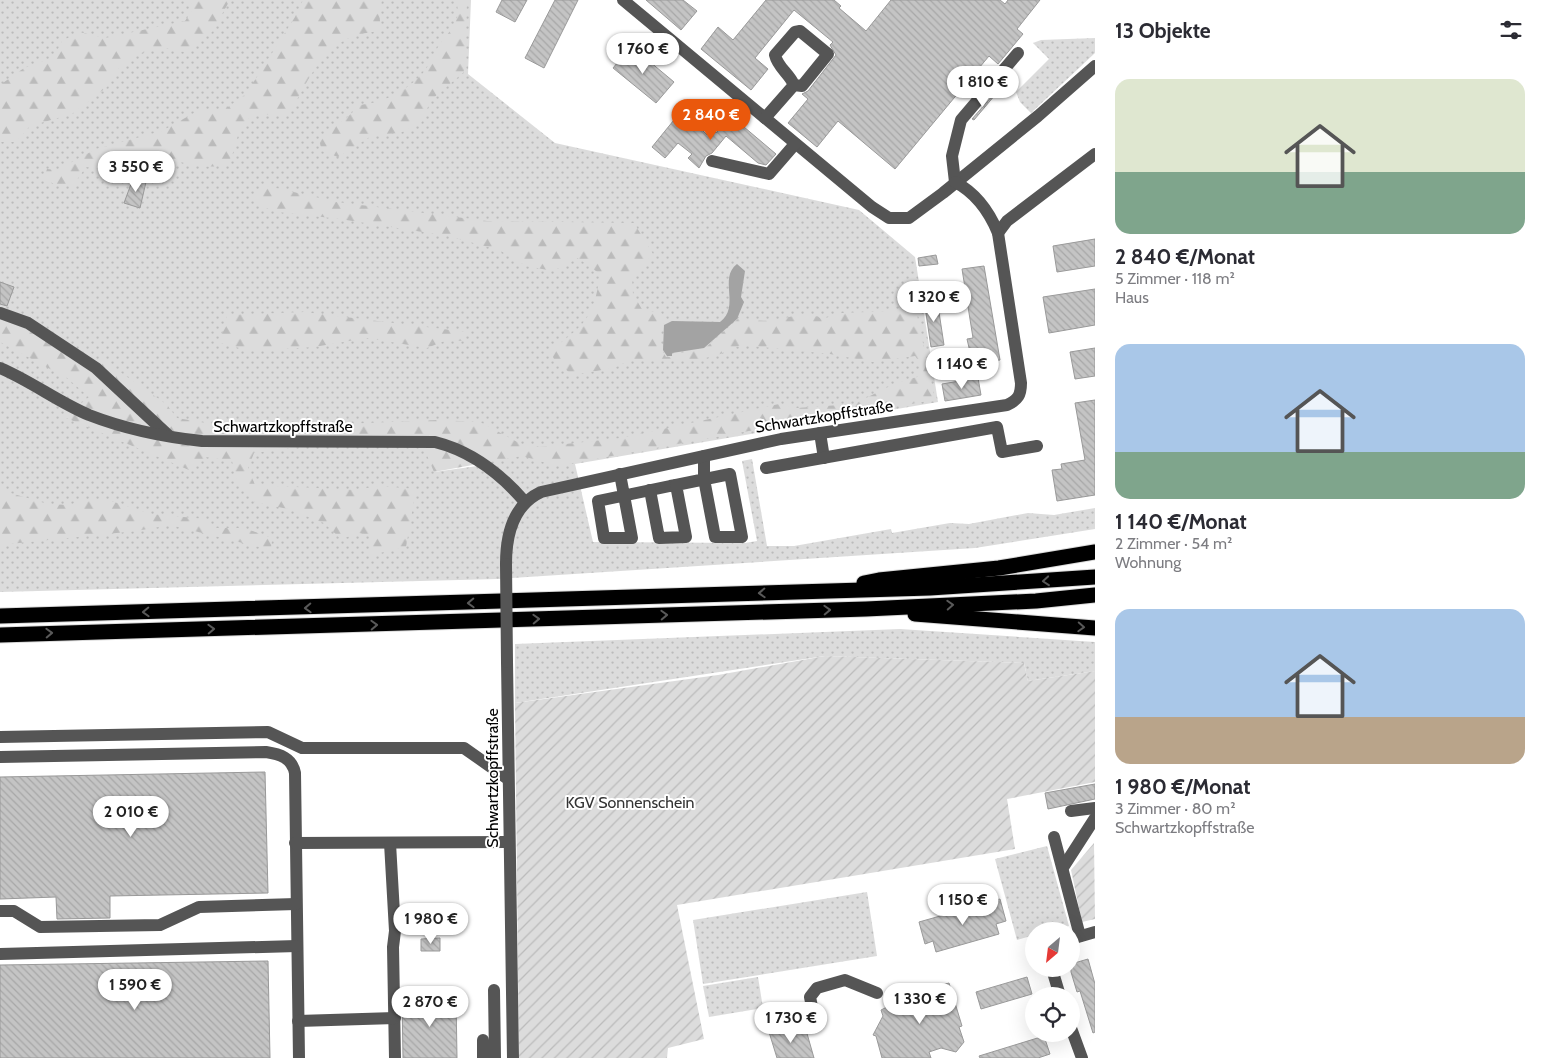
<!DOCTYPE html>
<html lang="de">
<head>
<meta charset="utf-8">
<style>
	:root { --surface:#fff; --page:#f7f7f7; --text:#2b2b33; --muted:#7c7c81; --accent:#ea580c }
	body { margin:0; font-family:Cabin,sans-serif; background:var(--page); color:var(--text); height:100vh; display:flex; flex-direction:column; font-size:19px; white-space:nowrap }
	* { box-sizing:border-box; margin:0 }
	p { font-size:16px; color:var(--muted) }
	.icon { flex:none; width:28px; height:28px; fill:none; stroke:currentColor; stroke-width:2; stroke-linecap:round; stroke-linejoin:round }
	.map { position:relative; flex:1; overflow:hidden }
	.panel { display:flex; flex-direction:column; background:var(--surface); width:450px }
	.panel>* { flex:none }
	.needle { width:32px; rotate:208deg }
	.fabs { position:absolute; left:1025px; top:922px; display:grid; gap:10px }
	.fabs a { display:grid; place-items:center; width:55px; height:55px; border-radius:50%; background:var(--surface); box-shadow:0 5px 20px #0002; font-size:25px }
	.price { position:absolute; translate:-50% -42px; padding:0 11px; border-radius:18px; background:#fff; color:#222; font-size:16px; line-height:32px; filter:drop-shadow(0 1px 2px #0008) }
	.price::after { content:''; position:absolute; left:50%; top:30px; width:15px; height:11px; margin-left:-8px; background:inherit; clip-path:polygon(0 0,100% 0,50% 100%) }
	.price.on { background:var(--accent); color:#fff }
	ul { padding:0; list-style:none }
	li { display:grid; align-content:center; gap:10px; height:265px; padding:0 20px }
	li span { display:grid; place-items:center; height:155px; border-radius:15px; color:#555 }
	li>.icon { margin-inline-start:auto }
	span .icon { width:90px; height:90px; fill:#fffc; stroke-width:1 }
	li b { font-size:21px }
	h2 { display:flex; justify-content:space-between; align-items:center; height:60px; padding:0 20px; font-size:21px }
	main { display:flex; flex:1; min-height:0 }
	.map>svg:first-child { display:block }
</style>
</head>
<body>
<main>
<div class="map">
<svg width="1095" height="1058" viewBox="0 0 1095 1058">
	<defs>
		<pattern id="grass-dots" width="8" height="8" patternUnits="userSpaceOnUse" patternTransform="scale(1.25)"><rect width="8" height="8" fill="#dcdcdc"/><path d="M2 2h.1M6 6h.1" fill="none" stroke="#bbb" stroke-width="1.8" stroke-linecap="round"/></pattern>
		<pattern id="forest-firs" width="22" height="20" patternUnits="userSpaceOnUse" patternTransform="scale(1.25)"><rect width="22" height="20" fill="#dcdcdc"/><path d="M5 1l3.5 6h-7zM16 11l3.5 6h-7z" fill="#bbb"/></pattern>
		<pattern id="garden-furrows" width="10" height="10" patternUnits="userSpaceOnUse" patternTransform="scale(1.25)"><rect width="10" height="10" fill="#dcdcdc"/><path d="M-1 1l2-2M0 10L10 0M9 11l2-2" fill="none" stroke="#bbb"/></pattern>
		<pattern id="building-back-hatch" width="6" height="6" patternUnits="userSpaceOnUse" patternTransform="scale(1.25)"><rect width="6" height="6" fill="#c4c4c4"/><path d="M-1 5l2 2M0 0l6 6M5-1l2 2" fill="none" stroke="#a7a7a7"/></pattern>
	</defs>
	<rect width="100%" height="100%" fill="#fff"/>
	<g fill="url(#grass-dots)" fill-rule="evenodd">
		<path d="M0,0H471L468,74L555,143L859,210L915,257L938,402L575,464L593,542L745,543L757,541L742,461L752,459L767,546H794L891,529L892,533L950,523L969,524L1028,513L1054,515L1095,508V529L975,548L498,579L0,592ZM466,448L492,464L434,472Z"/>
		<polygon points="1095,38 1095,53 1031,113 1020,102 1016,92 1049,59 1033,43 1041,40"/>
		<polygon points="900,629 1095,642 1095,671 1028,681 1024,663 825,656 515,703 515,644"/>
		<polygon points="1047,846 1069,926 1050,931 1034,931 1034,935 1017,940 995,859"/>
		<polygon points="867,892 877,956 703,984 693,920"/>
		<polygon points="758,977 763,1008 709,1017 703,986"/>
	</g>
	<g fill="url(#forest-firs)">
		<polygon points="190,0 230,0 212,32 184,52 165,48 136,54 118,69 107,87 72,114 30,126 16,142 0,142 0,85 24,68 54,57 62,41 79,32 105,38 185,21 193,9"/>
		<path d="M303,0H382L379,11L381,31C370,32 356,34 347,39C317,54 304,89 288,116C278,116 266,113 257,115C232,120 239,158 225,164C210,170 191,164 175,161L168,173H132L86,167L74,184L57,186L44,178L47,169L57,170L96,149L162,131L201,109L224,110L246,94L295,17Z"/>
		<path d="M456,0H467L464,72L431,100L421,123L400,133L373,135L338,157L322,151L319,140L352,113L357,105C382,104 405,92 422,74C429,67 432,56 438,47C448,31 463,23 456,0Z"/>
		<path d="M263,185L337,202L487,221L634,223L653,254L632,278L633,294L643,311L660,312L669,321L663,324C660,336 659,347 666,357H672L673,354L704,349L740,317C753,321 767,322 780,319C796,316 807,310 822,319L842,313L916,310L935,400L799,422L557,466L522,456L434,472L419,436L361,439L254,453L248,468L255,485L356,490L378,486L416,489L406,547L371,555L369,535L359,533L341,539L324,523L288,509L254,502L237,482L232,461L206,457L189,470L64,417L89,397L67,378L0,342V318L47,339L96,371L100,358L166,404L177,418L212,424L296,426L438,420L480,422L521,444L538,447L621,438L779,404L797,408L854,404L896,383L917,377L921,372L920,361L915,356L873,362L830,354L741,345L720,354L702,359L628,361L614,368L572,375L554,359L550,351C584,325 594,319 600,274L578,258L553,271L526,266L499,250L448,236L340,219L278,212L260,206L254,197Z"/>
		<polygon points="304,312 467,332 463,341 447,340 427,348 367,338 314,347 251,351 220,343 227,315"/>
		<polygon points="0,490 48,504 69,505 81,501 105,499 151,514 205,519 213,528 244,528 272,538 271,550 170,525 136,531 0,545"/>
	</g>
	<g fill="url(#garden-furrows)">
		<polygon points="825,656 1024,663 1028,681 1095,671 1095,782 1007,799 1015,849 677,905 704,1039 668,1048 667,1058 519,1058 515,703 718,675"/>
		<polygon points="1094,843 1095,919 1082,922 1071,870"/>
	</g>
	<path fill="#a3a3a3" d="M737,264L745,271L741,297L744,302L737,319L704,348L672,353V356H667L663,350L664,325L672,321L720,322C741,307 718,278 737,264Z"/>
	<g fill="url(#building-back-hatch)" stroke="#999">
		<polygon points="502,0 527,0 515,22 496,12"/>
		<polygon points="555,0 578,0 544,68 525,58"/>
		<polygon points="646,0 683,0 697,11 681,30"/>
		<polygon points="766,0 834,0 841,6 839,8 866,31 891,0 1000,0 1005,4 1008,0 1040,0 1017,29 1023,34 998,64 989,56 895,169 838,121 817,147 788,123 808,99 802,94 808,91 836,55 830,45 833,42 794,10 755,58 768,69 751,90 701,49 718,27 733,40"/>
		<polygon points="631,46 674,82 656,103 613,68"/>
		<polygon points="994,94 995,95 974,120 972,119"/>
		<polygon points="678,115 697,131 700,128 707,135 712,129 716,133 731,116 776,154 766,165 758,163 726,136 712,153 706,156 699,168 688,158 692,154 678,143 665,158 652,147"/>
		<polygon points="134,176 146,182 140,208 124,203"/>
		<polygon points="1095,239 1095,266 1057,272 1053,246"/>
		<polygon points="936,255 938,264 919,266 918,258"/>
		<polygon points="984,266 1000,360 977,364 975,351 970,352 967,339 973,338 962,269"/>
		<polygon points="0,282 14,287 7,306 0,304"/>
		<polygon points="1095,289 1095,325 1049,333 1043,297"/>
		<polygon points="937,299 944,345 931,347 924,300"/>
		<polygon points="1095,348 1095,376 1075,379 1070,352"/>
		<polygon points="978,378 981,395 945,401 942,384"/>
		<polygon points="1095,400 1095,495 1057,501 1052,470 1062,469 1061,464 1085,460 1075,403"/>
		<polygon points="265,772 268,893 110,896 110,918 57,919 56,897 0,899 0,777"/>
		<polygon points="1095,784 1095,799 1048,809 1045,793"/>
		<polygon points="1000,899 1006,921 996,924 999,934 936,952 933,941 925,944 919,922"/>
		<polygon points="440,938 440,951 421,951 421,939"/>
		<polygon points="1088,959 1095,984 1095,1032 1093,1033 1080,991 1077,992 1071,972 1071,964"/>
		<polygon points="268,961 270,1058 0,1058 0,965"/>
		<polygon points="1027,977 1032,994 981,1009 976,992"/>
		<polygon points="949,983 962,1026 959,1027 964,1042 956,1052 941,1048 929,1052 931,1058 882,1058 876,1036 873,1035 883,1016 881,1010 887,1007 885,1001"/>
		<polygon points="456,997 457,1058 403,1058 402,998"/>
		<polygon points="790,1026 793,1034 806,1030 814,1058 777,1058 769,1032"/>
		<polygon points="1044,1036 1050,1054 1038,1058 980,1058 979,1056"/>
	</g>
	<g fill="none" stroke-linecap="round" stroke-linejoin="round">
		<defs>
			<g id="highway">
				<polyline points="864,583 879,580 999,568 1095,552"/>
				<polyline points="915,614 1095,628"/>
				<polyline points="0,616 930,588 1095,577"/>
				<polyline points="0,635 866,609 1036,601 1095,595"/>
			</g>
		</defs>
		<use href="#highway" stroke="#dbdbdb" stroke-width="17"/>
		<g stroke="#555" stroke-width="12">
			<polyline points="623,0 872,207 889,218 909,218 943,193 1038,116 1095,66"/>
			<path d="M765,118L794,85L802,86L828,54L800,31L795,32L775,55C778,68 789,73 794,85"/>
			<polyline points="712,161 769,174 795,144"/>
			<polyline points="955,182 952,156 961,120 1018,53"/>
			<polyline points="998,233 1007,221 1095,154"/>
			<polyline points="0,313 28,323 96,368 169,436"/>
			<path d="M0,368C31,381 58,402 89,415C125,429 164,437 202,441L435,442C471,451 501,474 525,502"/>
			<polyline points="820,433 824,458"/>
			<polyline points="766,468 997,427 1002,452 1037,446"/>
			<polyline points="620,474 632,538 604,538 598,501 670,486 676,485"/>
			<polyline points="650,490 659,538 686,537 676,485 730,474 742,537 715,537 704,479 704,456"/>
			<path d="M506,564C506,534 513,505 541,492L781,439L1007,405C1018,400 1021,395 1021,383L998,233C989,211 976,193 955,182"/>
			<polyline points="507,662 513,1058"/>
			<polyline points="0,737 268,732 302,748 464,748 508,779"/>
			<path d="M0,757L266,752C280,754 292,758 295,773L299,1058"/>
			<polyline points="1071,811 1095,808"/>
			<polyline points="1054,837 1080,936"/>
			<polyline points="295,843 508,842"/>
			<polyline points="390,843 395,931 393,947 395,1058"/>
			<polyline points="1064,866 1095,818"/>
			<polyline points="0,911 14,911 40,927 160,925 199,907 296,904"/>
			<polyline points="1071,939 1095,932"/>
			<polyline points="0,954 297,946"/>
			<polyline points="1052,969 1060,996"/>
			<polyline points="494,990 495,1058"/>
			<polyline points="813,1012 810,997 817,988 845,980 877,993"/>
			<polyline points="298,1021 395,1018"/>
			<polyline points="1071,1028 1082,1058"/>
			<polyline points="483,1040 483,1058"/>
		</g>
		<use href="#highway" stroke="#000" stroke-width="15"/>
		<polyline stroke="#555" stroke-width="12" points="506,564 507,662"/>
	</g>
	<defs><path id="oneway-chevron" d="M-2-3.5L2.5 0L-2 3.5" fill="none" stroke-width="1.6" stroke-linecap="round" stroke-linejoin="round" transform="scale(1.25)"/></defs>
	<g stroke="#595959">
		<use href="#oneway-chevron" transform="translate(1046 581) rotate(175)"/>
		<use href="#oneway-chevron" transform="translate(762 593) rotate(178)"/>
		<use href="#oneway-chevron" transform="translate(471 603) rotate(178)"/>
		<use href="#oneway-chevron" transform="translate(950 605) rotate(-3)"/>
		<use href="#oneway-chevron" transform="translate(308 608) rotate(178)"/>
		<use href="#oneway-chevron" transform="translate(827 610) rotate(-2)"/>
		<use href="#oneway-chevron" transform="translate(146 612) rotate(178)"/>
		<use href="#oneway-chevron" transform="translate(664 615) rotate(-2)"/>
		<use href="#oneway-chevron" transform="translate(536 619) rotate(-2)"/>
		<use href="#oneway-chevron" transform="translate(374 625) rotate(-2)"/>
		<use href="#oneway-chevron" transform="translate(1081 627) rotate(3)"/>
		<use href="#oneway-chevron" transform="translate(211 629) rotate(-2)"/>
		<use href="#oneway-chevron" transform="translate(49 633) rotate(-2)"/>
	</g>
	<g text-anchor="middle" stroke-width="4" stroke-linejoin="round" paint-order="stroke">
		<g font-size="16" fill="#000" stroke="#fff">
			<text transform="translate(824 416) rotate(-9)" y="6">Schwartzkopffstraße</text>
			<text x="283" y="432">Schwartzkopffstraße</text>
			<text transform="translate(492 778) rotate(-90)" y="6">Schwartzkopffstraße</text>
		</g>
		<g font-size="16" fill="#333" stroke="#fff">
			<text x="630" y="808">KGV Sonnenschein</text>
		</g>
	</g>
</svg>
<div class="fabs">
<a><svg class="needle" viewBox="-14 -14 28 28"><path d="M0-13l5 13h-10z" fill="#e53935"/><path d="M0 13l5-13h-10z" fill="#7c7c81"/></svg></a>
<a><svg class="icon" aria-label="locate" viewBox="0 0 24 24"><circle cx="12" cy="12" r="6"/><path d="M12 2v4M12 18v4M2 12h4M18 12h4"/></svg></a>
</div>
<b class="price" style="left:643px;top:75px">1 760 €</b>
<b class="price" style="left:983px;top:108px">1 810 €</b>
<b class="price on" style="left:711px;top:141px">2 840 €</b>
<b class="price" style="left:136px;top:193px">3 550 €</b>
<b class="price" style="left:934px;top:323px">1 320 €</b>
<b class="price" style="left:962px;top:390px">1 140 €</b>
<b class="price" style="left:131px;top:838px">2 010 €</b>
<b class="price" style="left:963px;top:926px">1 150 €</b>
<b class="price" style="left:431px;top:945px">1 980 €</b>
<b class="price" style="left:135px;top:1011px">1 590 €</b>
<b class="price" style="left:920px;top:1025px">1 330 €</b>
<b class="price" style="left:430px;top:1028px">2 870 €</b>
<b class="price" style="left:791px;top:1044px">1 730 €</b>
</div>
<section class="panel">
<h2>13 Objekte<svg class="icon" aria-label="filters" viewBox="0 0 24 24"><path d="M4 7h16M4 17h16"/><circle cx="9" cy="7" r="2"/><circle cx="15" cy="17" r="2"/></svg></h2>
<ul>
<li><span style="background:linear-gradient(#dfe7d0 60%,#7fa58c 0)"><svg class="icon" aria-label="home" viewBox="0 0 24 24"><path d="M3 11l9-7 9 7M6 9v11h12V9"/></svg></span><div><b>2 840 €/Monat</b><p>5 Zimmer · 118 m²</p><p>Haus</p></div></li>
<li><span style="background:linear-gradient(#a9c7e8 70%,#7fa58c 0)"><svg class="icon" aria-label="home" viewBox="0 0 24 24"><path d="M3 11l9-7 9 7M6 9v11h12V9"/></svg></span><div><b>1 140 €/Monat</b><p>2 Zimmer · 54 m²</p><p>Wohnung</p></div></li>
<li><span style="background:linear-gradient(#a9c7e8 70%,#b9a48a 0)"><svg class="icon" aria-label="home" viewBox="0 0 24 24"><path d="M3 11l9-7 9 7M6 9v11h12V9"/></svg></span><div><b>1 980 €/Monat</b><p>3 Zimmer · 80 m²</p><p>Schwartzkopffstraße</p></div></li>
</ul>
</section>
</main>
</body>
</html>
